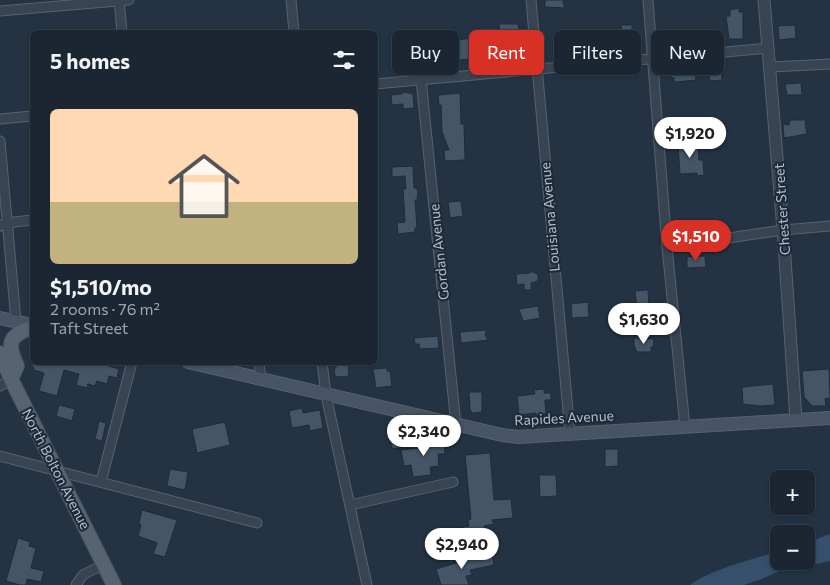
<!DOCTYPE html>
<html lang="en">
<head>
<meta charset="utf-8">
<style>
	:root { --surface:#1b2632; --page:#242e3a; --text:#f1f3f6; --muted:#a0a5ac; --line:#39434d; --accent:#d93025 }
	body { margin:0; font-family:Commissioner,sans-serif; background:var(--page); color:var(--text); height:100vh; display:flex; flex-direction:column; font-size:19px; white-space:nowrap }
	* { box-sizing:border-box; margin:0 }
	p { font-size:16px; color:var(--muted) }
	.icon { flex:none; width:28px; height:28px; fill:none; stroke:currentColor; stroke-width:2; stroke-linecap:round; stroke-linejoin:round }
	.map { position:relative; flex:1; overflow:hidden }
	.side { position:absolute; left:30px; top:30px; width:348px; height:335px; display:flex; flex-direction:column; background:var(--surface); border-radius:8px; box-shadow:0 1px 4px #0004,0 0 0 1px var(--line) }
	.side>* { flex:none }
	.hud { position:absolute; left:392px; top:30px; width:362px; height:45px; display:flex; gap:10px }
	.tools { position:absolute; left:770px; top:470px; display:grid; gap:10px }
	.tools a { display:grid; place-items:center; width:45px; height:45px; border-radius:8px; background:var(--surface); box-shadow:0 1px 4px #0004,0 0 0 1px var(--line); font-size:25px }
	.price { position:absolute; translate:-50% -42px; padding:0 11px; border-radius:18px; background:#fff; color:#222; font-size:16px; line-height:32px; filter:drop-shadow(0 1px 2px #0008) }
	.price::after { content:''; position:absolute; left:50%; top:30px; width:15px; height:11px; margin-left:-8px; background:inherit; clip-path:polygon(0 0,100% 0,50% 100%) }
	.price.current { background:var(--accent); color:#fff }
	ul { padding:0; list-style:none }
	li { display:grid; align-content:center; gap:10px; height:265px; padding:0 20px }
	li+li { border-top:1px solid var(--line) }
	li span { display:grid; place-items:center; height:155px; border-radius:8px; color:#555 }
	li>.icon { margin-inline-start:auto }
	span .icon { width:90px; height:90px; fill:#fffc; stroke-width:1 }
	li b { font-size:21px }
	h2 { display:flex; justify-content:space-between; align-items:center; height:60px; padding:0 20px; font-size:21px }
	.pill { padding:0 18px; border-radius:8px; background:var(--surface); box-shadow:0 1px 4px #0004,0 0 0 1px var(--line); font-size:18px; line-height:45px }
	.pill.current { background:var(--accent); color:#fff }
	.map>svg:first-child { display:block }
</style>
</head>
<body>
<div class="map">
<svg width="830" height="585" viewBox="0 0 830 585">
	<rect width="100%" height="100%" fill="#243343"/>
	<path fill="#364f6b" d="M830,534V561L816,564L791,566L759,580L744,585H690C709,570 754,559 779,551V561H806V543Z"/>
	<g fill="#445567" stroke="#1f2b3a">
		<polygon points="545,0 563,0 563,3 565,8 545,7"/>
		<polygon points="739,8 739,12 743,12 743,39 729,39 726,16 730,16 730,10"/>
		<polygon points="499,24 518,24 520,35 501,39"/>
		<polygon points="621,25 632,25 633,46 623,47"/>
		<polygon points="795,25 796,38 779,40 778,26"/>
		<polygon points="703,30 704,43 693,43 692,31"/>
		<polygon points="435,38 436,43 472,38 474,58 445,62 427,63 427,60 425,60 424,39"/>
		<polygon points="689,67 689,73 695,73 696,80 676,82 674,81 674,78 671,77 669,73 670,69"/>
		<polygon points="716,67 716,73 721,72 722,80 710,81 708,68"/>
		<polygon points="801,83 802,95 787,95 785,84"/>
		<polygon points="405,92 413,94 414,108 403,109 403,104 392,105 391,95 401,94"/>
		<polygon points="460,93 461,124 464,124 465,160 445,161 444,150 449,150 442,132 441,105 439,105 438,95"/>
		<polygon points="790,120 806,120 805,124 807,134 784,138 783,124 789,125"/>
		<polygon points="698,143 699,160 703,160 704,175 697,176 697,173 680,174 678,144"/>
		<polygon points="413,166 414,188 416,188 418,191 417,200 415,200 417,228 415,228 415,232 398,234 397,223 405,222 403,189 406,189 405,176 392,177 392,167"/>
		<polygon points="461,201 463,216 450,218 448,202"/>
		<polygon points="705,256 706,267 687,268 687,257"/>
		<polygon points="530,271 538,274 538,281 531,283 531,290 524,290 524,284 517,285 516,274 530,273"/>
		<polygon points="648,290 649,308 637,310 635,291"/>
		<polygon points="588,302 589,317 572,318 571,304"/>
		<polygon points="538,306 540,318 523,321 519,309"/>
		<polygon points="487,330 485,335 488,340 461,343 460,332"/>
		<polygon points="438,336 439,348 420,349 419,344 415,344 414,338"/>
		<polygon points="634,338 654,339 653,347 651,347 651,352 637,352 634,345"/>
		<polygon points="31,362 95,362 119,369 117,378 109,376 107,384 97,381 95,386 88,384 87,388 76,385 79,374 64,370 57,396 39,391 44,373 34,370"/>
		<polygon points="339,362 348,362 349,376 338,377 335,376 334,369 336,368 336,364"/>
		<polygon points="387,368 387,371 390,371 392,386 376,388 373,369"/>
		<polygon points="829,369 830,398 825,399 826,406 812,406 804,397 802,371"/>
		<polygon points="773,384 775,405 760,406 743,404 742,387"/>
		<polygon points="544,389 544,393 551,393 551,400 545,400 546,414 536,415 536,413 519,415 517,396 535,394 534,390"/>
		<polygon points="469,392 482,392 482,412 473,413 470,410"/>
		<polygon points="59,405 75,409 72,421 56,416"/>
		<polygon points="302,408 303,413 320,410 323,428 310,431 309,425 292,428 289,411"/>
		<polygon points="99,421 106,423 102,441 95,439"/>
		<polygon points="225,422 230,445 197,453 192,429"/>
		<polygon points="401,429 405,447 392,449 389,432"/>
		<polygon points="433,434 434,443 444,441 445,454 438,454 439,466 430,467 431,475 413,477 411,465 404,466 401,450 427,447 426,435"/>
		<polygon points="605,449 618,449 618,466 605,467"/>
		<polygon points="490,453 494,500 511,499 513,518 492,520 494,524 484,526 485,532 450,538 448,530 469,526 468,520 471,519 465,455"/>
		<polygon points="170,469 188,472 185,490 167,486"/>
		<polygon points="539,475 556,475 557,496 540,497"/>
		<polygon points="142,510 177,520 165,557 153,554 157,543 138,536 141,525 139,523"/>
		<polygon points="18,538 30,542 29,546 36,548 31,568 44,571 41,582 27,579 26,585 20,585 6,581"/>
		<polygon points="492,555 494,565 470,570 472,575 466,576 469,585 441,585 436,569 456,563 456,560 467,557 468,560"/>
	</g>
	<g fill="none" stroke-linecap="round" stroke-linejoin="round">
		<defs>
			<g id="minor">
				<polyline points="119,0 122,32"/>
				<polyline points="291,0 294,32"/>
				<polyline points="531,0 570,433"/>
				<polyline points="648,0 667,247 685,427"/>
				<polyline points="0,11 129,0"/>
				<polyline points="771,67 830,64"/>
				<polyline points="421,79 456,425"/>
				<polyline points="375,84 769,48"/>
				<polyline points="0,119 32,116"/>
				<polyline points="0,141 16,321"/>
				<polyline points="0,226 6,223 32,220"/>
				<polyline points="667,247 783,230 830,226"/>
				<polyline points="259,362 261,380"/>
				<polyline points="322,362 326,395 367,585"/>
				<polyline points="0,386 11,379"/>
				<polyline points="0,456 257,523"/>
				<polyline points="101,482 132,362"/>
				<polyline points="350,505 453,482"/>
				<polyline points="76,585 83,575 104,564"/>
			</g>
			<polyline id="tertiary" points="764,0 783,230 796,419"/>
			<g id="secondary">
				<polyline points="0,318 32,325"/>
				<polyline points="188,362 502,435 518,437 830,418"/>
			</g>
			<g id="primary">
				<polyline points="0,353 11,379 114,585"/>
				<path d="M11,379L17,366C7,344 8,335 32,328"/>
			</g>
		</defs>
		<use href="#minor" stroke="#566270" stroke-width="11"/>
		<use href="#tertiary" stroke="#566270" stroke-width="13"/>
		<use href="#secondary" stroke="#566270" stroke-width="14"/>
		<use href="#primary" stroke="#45505f" stroke-width="16"/>
		<use href="#minor" stroke="#384452" stroke-width="9"/>
		<use href="#tertiary" stroke="#384452" stroke-width="11"/>
		<use href="#secondary" stroke="#465466" stroke-width="12"/>
		<use href="#primary" stroke="#566472" stroke-width="14"/>
	</g>
	<g text-anchor="middle" stroke-width="4" stroke-linejoin="round" paint-order="stroke">
		<g font-size="14" fill="#b5bfcc" stroke="#1d2938">
			<text transform="translate(782 209) rotate(-94)" y="5">Chester Street</text>
			<text transform="translate(550 217) rotate(-95)" y="5">Louisiana Avenue</text>
			<text transform="translate(439 252) rotate(-96)" y="5">Gordan Avenue</text>
			<text transform="translate(564 418) rotate(-3)" y="5">Rapides Avenue</text>
			<text transform="translate(56 469) rotate(63)" y="5">North Bolton Avenue</text>
		</g>
	</g>
</svg>
<div class="tools">
<a>+</a>
<a>−</a>
</div>
<b class="price" style="left:690px;top:159px">$1,920</b>
<b class="price current" style="left:696px;top:262px">$1,510</b>
<b class="price" style="left:644px;top:345px">$1,630</b>
<b class="price" style="left:424px;top:457px">$2,340</b>
<b class="price" style="left:462px;top:570px">$2,940</b>
<div class="hud">
<a class="pill">Buy</a>
<a class="pill current">Rent</a>
<a class="pill">Filters</a>
<a class="pill">New</a>
</div>
<section class="side">
<h2>5 homes<svg class="icon" aria-label="filters" viewBox="0 0 24 24"><path d="M4 7h16M4 17h16"/><circle cx="9" cy="7" r="2"/><circle cx="15" cy="17" r="2"/></svg></h2>
<ul>
<li><span style="background:linear-gradient(#ffd9b3 60%,#c2b280 0)"><svg class="icon" aria-label="home" viewBox="0 0 24 24"><path d="M3 11l9-7 9 7M6 9v11h12V9"/></svg></span><div><b>$1,510/mo</b><p>2 rooms · 76 m²</p><p>Taft Street</p></div></li>
</ul>
</section>
</div>
</body>
</html>
